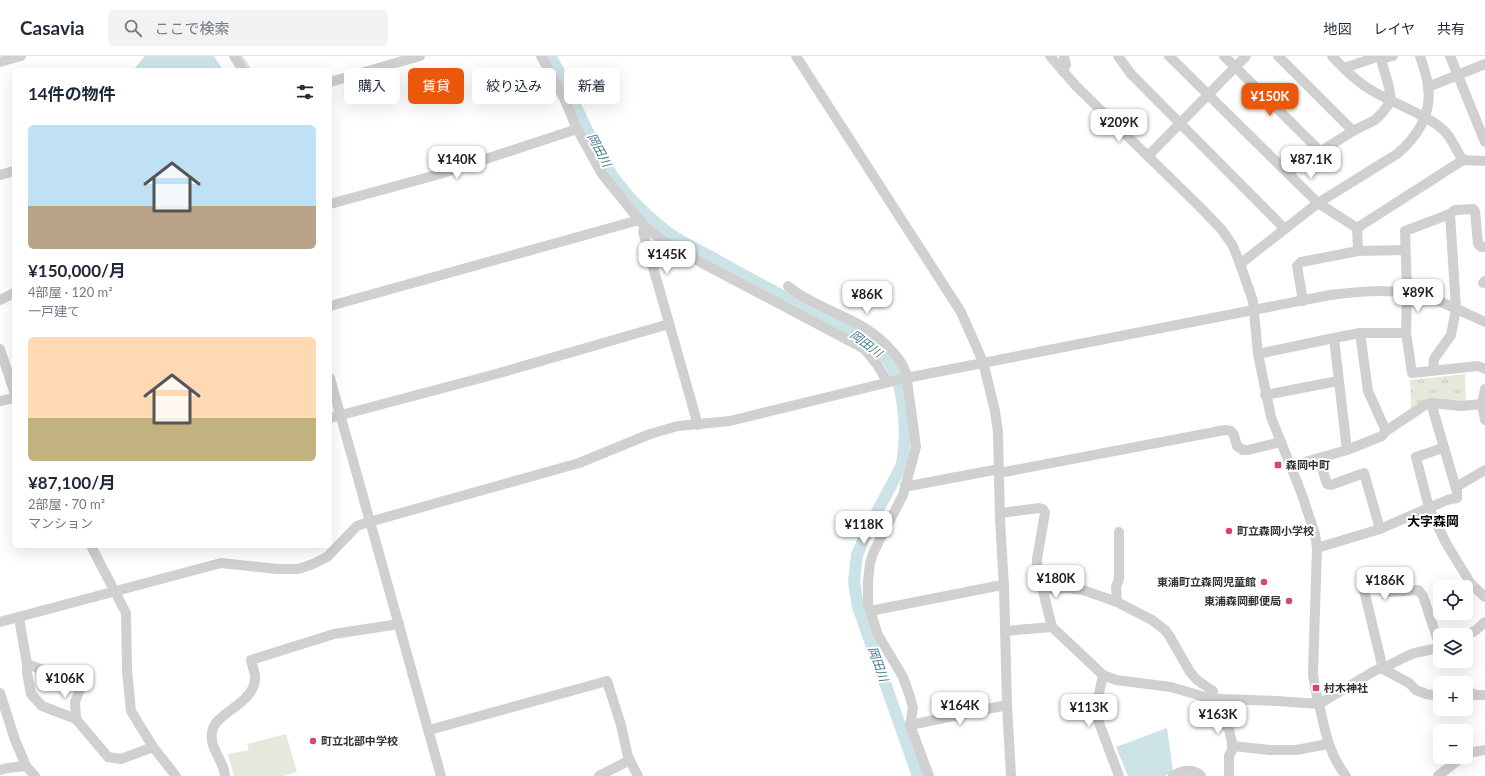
<!DOCTYPE html>
<html lang="ja">
<head>
<meta charset="utf-8">
<style>
	:root { --surface:#fff; --page:#f2f2f3; --text:#1f2937; --muted:#747a83; --line:#e0e1e3; --accent:#ea580c }
	body { margin:0; font-family:Lato,"Noto Sans JP",sans-serif; background:var(--page); color:var(--text); height:100vh; display:flex; flex-direction:column; font-size:15px; white-space:nowrap }
	* { box-sizing:border-box; margin:0 }
	p { font-size:13px; color:var(--muted) }
	.icon { flex:none; width:22px; height:22px; fill:none; stroke:currentColor; stroke-width:2; stroke-linecap:round; stroke-linejoin:round }
	.map { position:relative; flex:1; overflow:hidden }
	.panel { position:absolute; left:12px; top:12px; width:320px; height:480px; display:flex; flex-direction:column; background:var(--surface); border-radius:6px; box-shadow:0 4px 16px #0002 }
	.panel>* { flex:none }
	.top-card { position:absolute; left:344px; top:12px; width:380px; height:36px; display:flex; gap:8px }
	.tools { position:absolute; left:1433px; top:524px; display:grid; gap:8px }
	.tools a { display:grid; place-items:center; width:40px; height:40px; border-radius:6px; background:var(--surface); box-shadow:0 4px 16px #0002; font-size:20px }
	.price { position:absolute; translate:-50% -34px; padding:0 9px; border-radius:8px; background:#fff; color:#222; font-size:13px; line-height:26px; filter:drop-shadow(0 1px 2px #0008) }
	.price::after { content:''; position:absolute; left:50%; top:24px; width:12px; height:9px; margin-left:-6px; background:inherit; clip-path:polygon(0 0,100% 0,50% 100%) }
	.price.selected { background:var(--accent); color:#fff }
	ul { padding:0; list-style:none }
	li { display:grid; align-content:center; gap:8px; height:212px; padding:0 16px }
	li span { display:grid; place-items:center; height:124px; border-radius:6px; color:#555 }
	li>.icon { margin-inline-start:auto }
	span .icon { width:72px; height:72px; fill:#fffc; stroke-width:1 }
	li b { font-size:17px }
	h2 { display:flex; justify-content:space-between; align-items:center; height:48px; padding:0 16px; font-size:17px }
	.tag { padding:0 14px; border-radius:6px; background:var(--surface); box-shadow:0 4px 16px #0002; font-size:14px; line-height:36px }
	.tag.selected { background:var(--accent); color:#fff }
	header { display:flex; align-items:center; gap:24px; box-sizing:border-box; height:56px; padding:0 20px; background:var(--surface); border-bottom:1px solid var(--line) }
	header strong { font-size:19px }
	nav { display:flex; gap:22px; margin-inline-start:auto; font-size:14px }
	.search { width:280px; height:36px; background:var(--page); display:flex; align-items:center; gap:10px; box-sizing:border-box; padding:0 14px; border-radius:6px; color:var(--muted); font-size:15px }
	.map>svg:first-child { display:block }
</style>
</head>
<body>
<header>
<strong>Casavia</strong>
<div class="search"><svg class="icon" aria-label="search" viewBox="0 0 24 24"><circle cx="10" cy="10" r="6"/><path d="M15 15l6 6"/></svg>ここで検索</div>
<nav><a>地図</a><a>レイヤ</a><a>共有</a></nav>
</header>
<div class="map">
<svg width="1485" height="720" viewBox="0 0 1485 720">
	<defs>
		<pattern id="park-tufts" width="24" height="20" patternUnits="userSpaceOnUse"><rect width="24" height="20" fill="#e5e9dc"/><path d="M3 7l-1-3M5 7V3M7 7l1-3M15 17l-1-3M17 17v-4M19 17l1-3" fill="none" stroke="#c5c8bd"/></pattern>
	</defs>
	<rect width="100%" height="100%" fill="#fff"/>
	<polygon fill="#e5e9dc" points="286,678 297,716 284,720 234,720 228,698 249,694 247,688"/>
	<polygon fill="url(#park-tufts)" points="1465,318 1466,346 1411,352 1410,324"/>
	<g fill="#cbe3e7">
		<polygon points="145,0 214,0 223,14 133,14"/>
		<polygon points="1167,672 1173,715 1166,720 1128,720 1116,691"/>
	</g>
	<g fill="none" stroke-linecap="round" stroke-linejoin="round">
		<polyline stroke="#cbe3e7" stroke-width="2" points="241,0 251,14"/>
		<path stroke="#cbe3e7" stroke-width="12" d="M550,0C572,36 585,77 608,113C623,136 644,158 666,175C680,186 697,193 713,202C761,230 811,254 859,281C870,288 882,296 890,307C905,332 908,383 901,411L870,469L857,499L854,525L858,551L918,720"/>
		<g stroke="#d0d0d0" stroke-width="10">
			<polyline points="234,0 243,14"/>
			<path d="M541,0L564,42L577,73L602,118L645,171L662,184L702,207L863,292C873,302 881,313 887,326"/>
			<polyline points="796,0 961,256 983,306 995,355 998,376 1000,464 1004,530 1007,649 1011,720"/>
			<path d="M1050,0L1076,30L1199,150L1222,174L1233,190L1240,208L1253,245L1258,298L1271,361L1301,436L1315,478L1317,492L1313,617C1314,631 1318,644 1321,657C1326,680 1331,701 1346,720"/>
			<polyline points="1118,0 1131,18 1285,173"/>
			<polyline points="1169,0 1318,147 1357,172"/>
			<polyline points="1224,0 1321,96"/>
			<polyline points="1278,0 1353,75"/>
			<path d="M1332,0C1346,15 1361,30 1380,39C1398,49 1434,62 1447,78C1453,85 1457,96 1463,104"/>
			<polyline points="1450,0 1485,86"/>
			<polyline points="1381,3 1393,0"/>
			<polyline points="0,6 21,0"/>
			<polyline points="1344,12 1380,0"/>
			<polyline points="1062,14 1066,9 1064,0"/>
			<polyline points="330,26 420,0"/>
			<polyline points="1428,31 1485,8"/>
			<polyline points="1148,100 1246,0"/>
			<polyline points="1288,116 1353,75 1375,64 1382,57 1391,45 1389,31 1380,0"/>
			<polyline points="0,119 14,115"/>
			<polyline points="330,148 440,118 577,73"/>
			<polyline points="1450,158 1455,154 1473,153 1475,155 1478,188 1481,191 1485,191"/>
			<polyline points="645,171 643,176 698,369"/>
			<polyline points="1357,172 1463,104 1485,105"/>
			<polyline points="1357,172 1358,195"/>
			<path d="M1240,208L1318,147L1397,98C1417,81 1432,58 1428,30C1427,20 1423,10 1420,0"/>
			<polyline points="1483,227 1485,225"/>
			<path d="M788,230C793,234 799,239 806,242C836,260 867,266 891,294C898,301 903,308 906,317L916,391L903,439L874,495L870,507L868,525V548L878,579L903,621L910,641L913,652L910,669L929,720"/>
			<polyline points="0,244 14,237"/>
			<polyline points="1303,245 1297,210 1301,206 1358,195 1405,194"/>
			<polyline points="330,250 639,164"/>
			<polyline points="1360,277 1368,335 1386,375"/>
			<polyline points="0,293 14,335"/>
			<polyline points="1258,298 1334,282"/>
			<polyline points="1433,314 1434,303 1451,279 1456,253 1450,158 1405,175 1407,237 1406,277 1412,317 1478,310 1485,313"/>
			<polyline points="330,322 441,720"/>
			<polyline points="1265,339 1338,325"/>
			<polyline points="0,345 14,342"/>
			<polyline points="1482,348 1485,333"/>
			<polyline points="330,362 496,318 669,268"/>
			<polyline points="1443,392 1416,401 1429,452 1446,487 1471,528 1485,541"/>
			<polyline points="1347,394 1334,282 1360,277 1406,277"/>
			<polyline points="1319,402 1327,428 1331,429 1364,417 1380,473"/>
			<polyline points="1291,410 1347,394 1382,380 1386,375 1425,349 1431,347 1461,350 1482,348 1485,364"/>
			<polyline points="905,429 909,430 994,414 1004,416 1225,374 1231,375 1234,379 1237,390 1243,394 1248,394 1281,386"/>
			<polyline points="1456,431 1485,414"/>
			<polyline points="1001,457 1039,452 1043,453 1045,457 1037,503 1037,511 1039,520 1051,533 1069,532 1083,534 1117,546 1152,564 1165,574 1170,581 1190,616 1197,624 1213,635"/>
			<polyline points="91,490 126,557 127,615 131,655 153,691 176,720"/>
			<polyline points="1317,492 1380,473 1447,444 1457,442 1457,436 1431,347"/>
			<polyline points="1040,523 1052,571"/>
			<polyline points="1117,546 1116,531 1119,523 1119,476"/>
			<polyline points="870,555 997,530 1004,530"/>
			<polyline points="19,562 27,608 27,617 31,638 42,650 76,663 108,701 121,703 153,691"/>
			<path d="M0,566L221,507L277,513H298L313,508L327,501L357,470L369,466L579,407L650,378L678,370L730,365L906,322L1330,239C1355,236 1382,233 1407,237C1434,240 1460,255 1485,266"/>
			<path d="M1005,575L1052,571L1103,619L1116,624L1171,631L1205,641L1222,643L1277,645L1319,648L1376,614C1389,611 1399,603 1412,598C1421,595 1431,594 1440,591"/>
			<polyline points="1466,580 1476,574 1485,566"/>
			<polyline points="1440,591 1423,540 1418,534 1390,536 1368,525 1364,534 1383,613 1409,627 1416,634 1426,638 1433,639 1440,636"/>
			<polyline points="27,608 82,628 75,646 76,663"/>
			<polyline points="1103,619 1095,656 1119,720"/>
			<polyline points="1466,635 1476,639 1485,639"/>
			<polyline points="0,637 15,684 26,710 35,720"/>
			<polyline points="1214,642 1213,648 1229,674 1232,686 1233,692 1229,700 1229,720"/>
			<polyline points="910,669 1007,649"/>
			<polyline points="429,674 607,625 621,669 628,701 638,720"/>
			<polyline points="1232,690 1270,694 1296,694 1328,688"/>
			<polyline points="1466,699 1473,696 1485,694"/>
			<polyline points="0,714 7,712 26,710"/>
			<path d="M225,720C224,704 209,693 212,676C213,670 217,665 222,661C235,650 257,639 255,619C254,614 252,609 251,604L334,578L399,568"/>
			<polyline points="599,720 630,704"/>
			<path d="M1173,720C1182,714 1194,712 1201,720"/>
			<polyline points="1438,720 1462,701"/>
		</g>
	</g>
	<g fill="#d9456f" stroke="#fff" stroke-width="1.5">
		<rect x="1274" y="405" width="8" height="8" rx="2"/>
		<circle cx="1229" cy="475" r="4"/>
		<circle cx="1264" cy="526" r="4"/>
		<circle cx="1289" cy="545" r="4"/>
		<rect x="1312" y="628" width="8" height="8" rx="2"/>
		<circle cx="313" cy="685" r="4"/>
	</g>
	<g text-anchor="middle" stroke-width="4" stroke-linejoin="round" paint-order="stroke">
		<g font-size="11" font-weight="bold" fill="#333" stroke="#fff" text-anchor="start">
			<text x="1286" y="413">森岡中町</text>
			<text x="1237" y="479">町立森岡小学校</text>
			<text x="1256" y="530" text-anchor="end">東浦町立森岡児童館</text>
			<text x="1281" y="549" text-anchor="end">東浦森岡郵便局</text>
			<text x="1324" y="636">村木神社</text>
			<text x="321" y="689">町立北部中学校</text>
		</g>
		<g font-size="12" font-style="italic" fill="#427c8a" stroke="#fff">
			<text transform="translate(599 94) rotate(62)" y="4">岡田川</text>
			<text transform="translate(866 288) rotate(37)" y="4">岡田川</text>
			<text transform="translate(878 608) rotate(70)" y="4">岡田川</text>
		</g>
		<g font-size="13" font-weight="bold" fill="#000" stroke="#fff">
			<text x="1433" y="470">大字森岡</text>
		</g>
	</g>
</svg>
<div class="tools">
<a><svg class="icon" aria-label="locate" viewBox="0 0 24 24"><circle cx="12" cy="12" r="6"/><path d="M12 2v4M12 18v4M2 12h4M18 12h4"/></svg></a>
<a><svg class="icon" aria-label="layers" viewBox="0 0 24 24"><path d="M12 4l9 5-9 5-9-5zM3 14l9 5 9-5"/></svg></a>
<a>+</a>
<a>−</a>
</div>
<b class="price selected" style="left:1270px;top:61px">¥150K</b>
<b class="price" style="left:1119px;top:87px">¥209K</b>
<b class="price" style="left:457px;top:124px">¥140K</b>
<b class="price" style="left:1311px;top:124px">¥87.1K</b>
<b class="price" style="left:667px;top:219px">¥145K</b>
<b class="price" style="left:1418px;top:257px">¥89K</b>
<b class="price" style="left:867px;top:259px">¥86K</b>
<b class="price" style="left:864px;top:489px">¥118K</b>
<b class="price" style="left:1056px;top:543px">¥180K</b>
<b class="price" style="left:1385px;top:545px">¥186K</b>
<b class="price" style="left:65px;top:643px">¥106K</b>
<b class="price" style="left:960px;top:670px">¥164K</b>
<b class="price" style="left:1089px;top:672px">¥113K</b>
<b class="price" style="left:1218px;top:679px">¥163K</b>
<div class="top-card">
<a class="tag">購入</a>
<a class="tag selected">賃貸</a>
<a class="tag">絞り込み</a>
<a class="tag">新着</a>
</div>
<section class="panel">
<h2>14件の物件<svg class="icon" aria-label="filters" viewBox="0 0 24 24"><path d="M4 7h16M4 17h16"/><circle cx="9" cy="7" r="2"/><circle cx="15" cy="17" r="2"/></svg></h2>
<ul>
<li><span style="background:linear-gradient(#bfe0f5 65%,#b9a48a 0)"><svg class="icon" aria-label="home" viewBox="0 0 24 24"><path d="M3 11l9-7 9 7M6 9v11h12V9"/></svg></span><div><b>¥150,000/月</b><p>4部屋 · 120 m²</p><p>一戸建て</p></div></li>
<li><span style="background:linear-gradient(#ffd9b3 65%,#c2b280 0)"><svg class="icon" aria-label="home" viewBox="0 0 24 24"><path d="M3 11l9-7 9 7M6 9v11h12V9"/></svg></span><div><b>¥87,100/月</b><p>2部屋 · 70 m²</p><p>マンション</p></div></li>
</ul>
</section>
</div>
</body>
</html>
